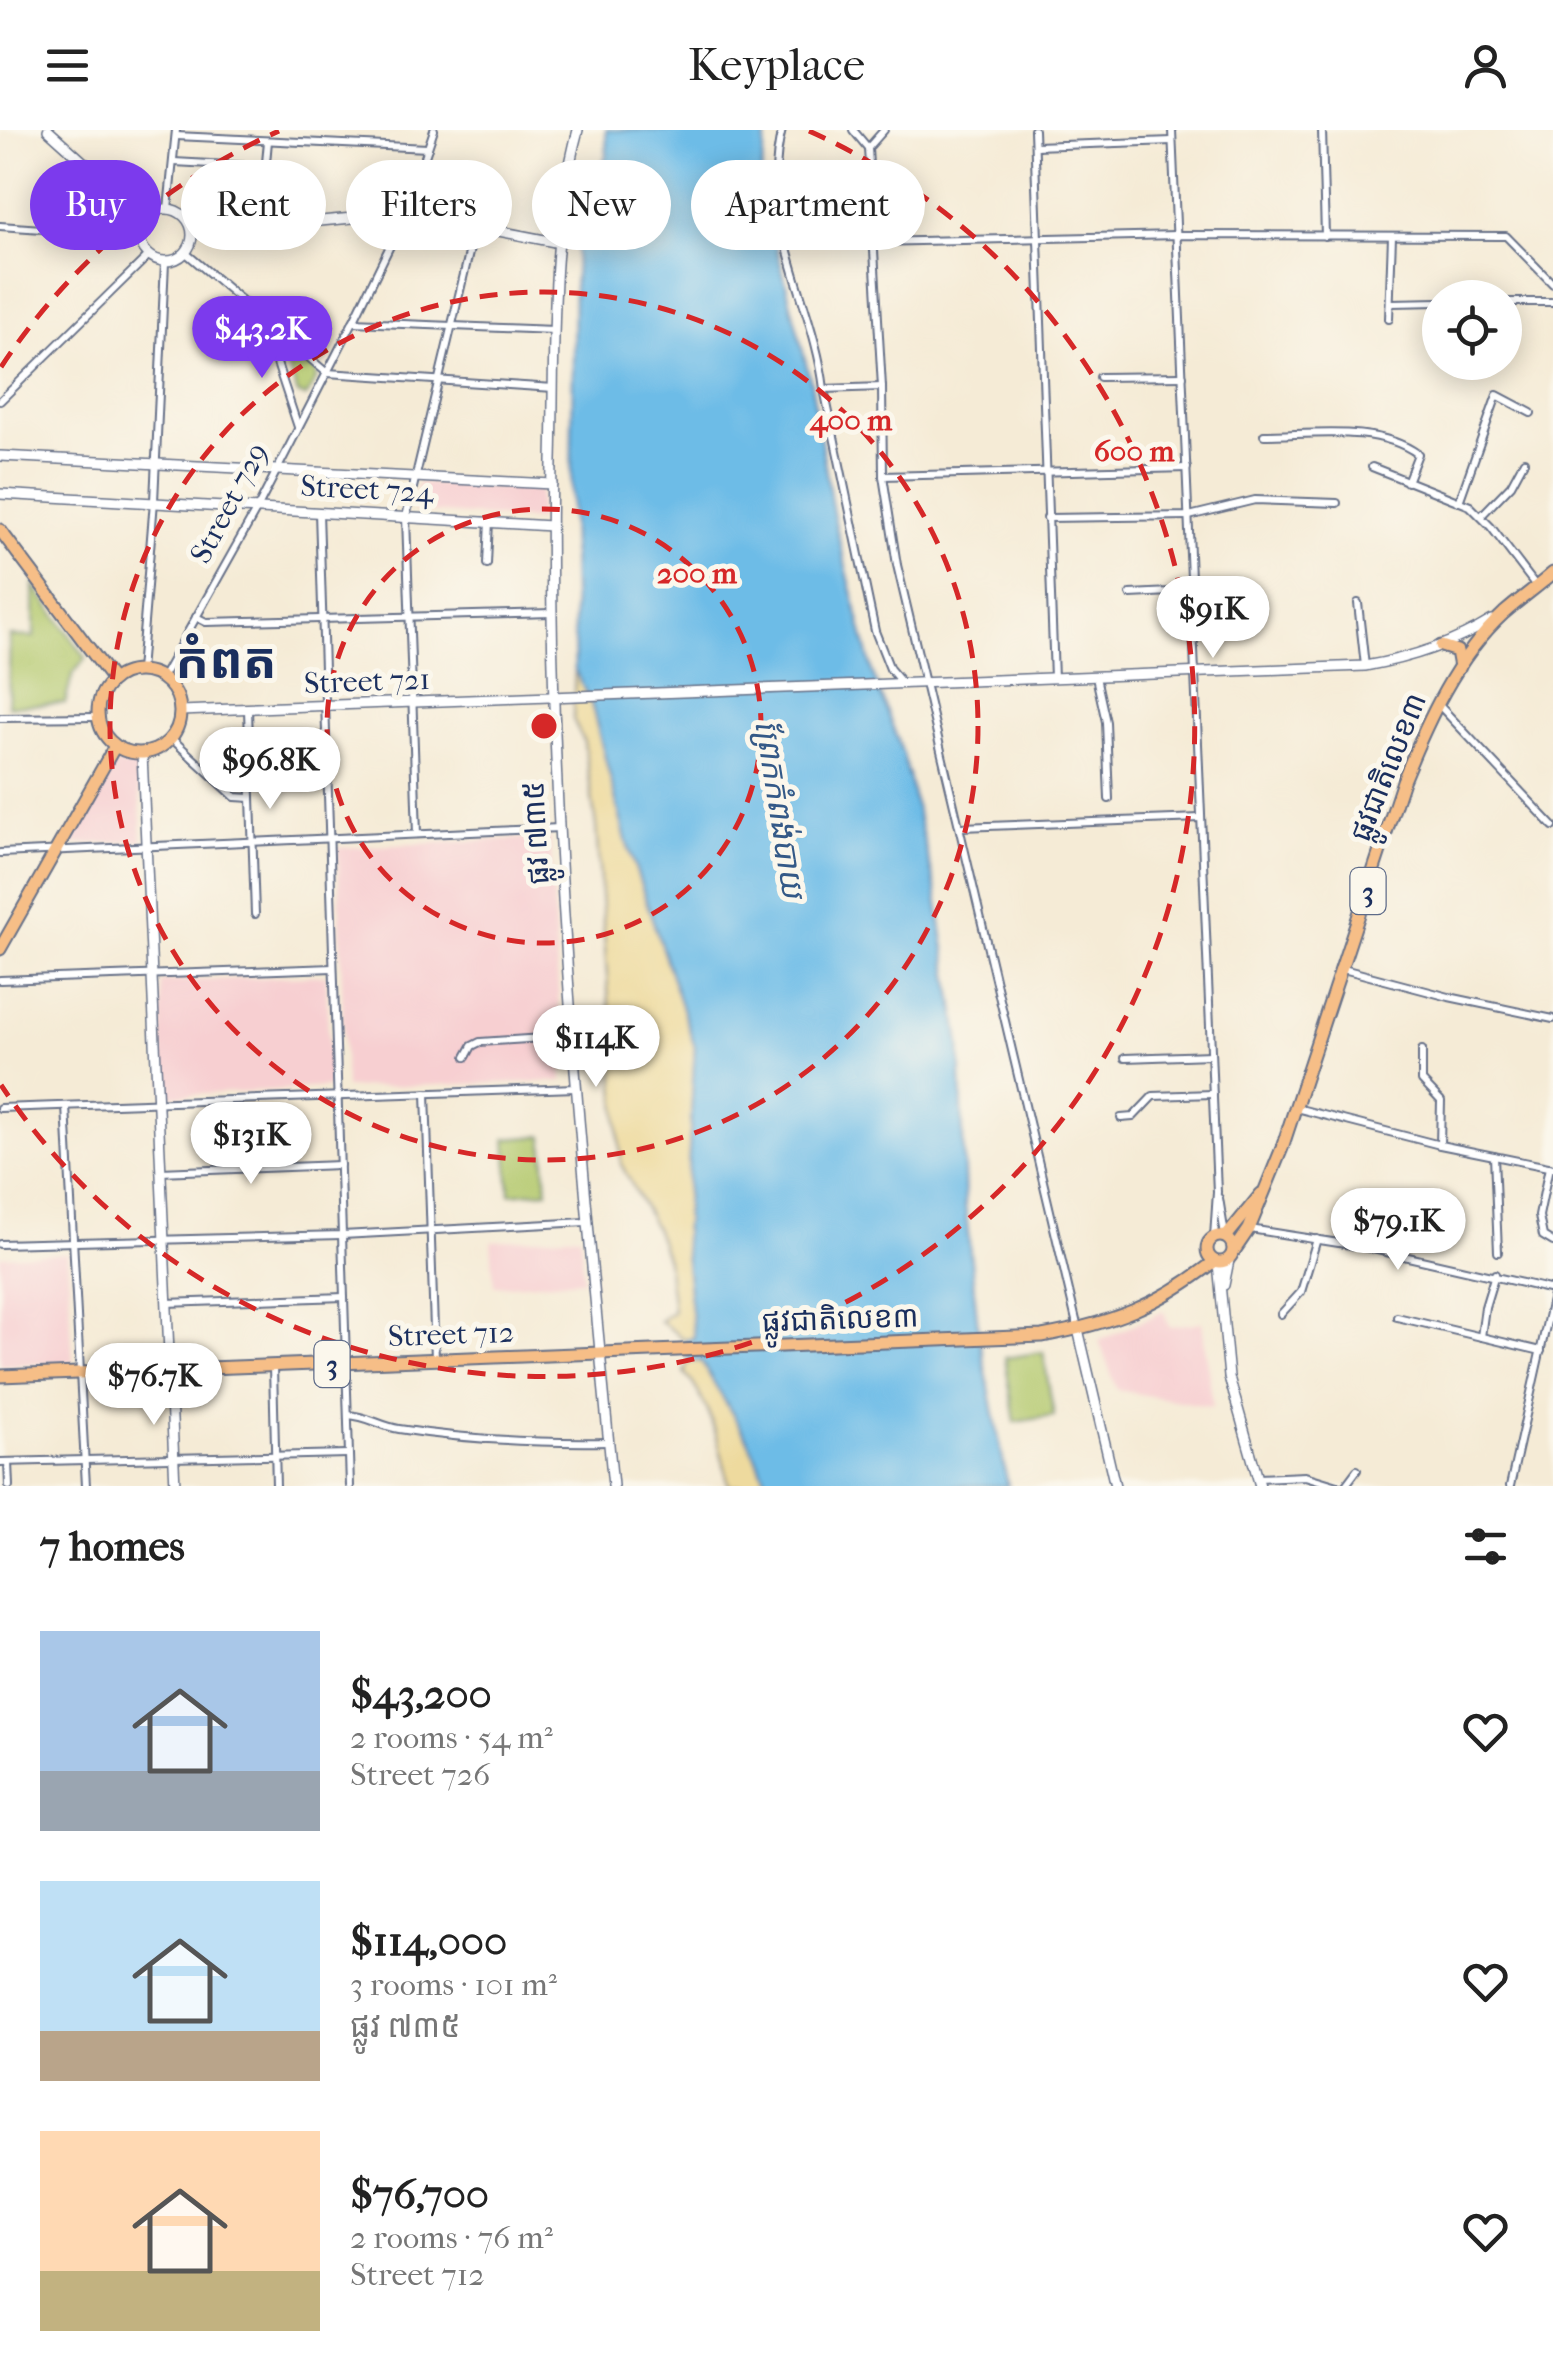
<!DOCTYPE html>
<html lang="en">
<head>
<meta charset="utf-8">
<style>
	:root { --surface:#fff; --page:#f6f6f6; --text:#222; --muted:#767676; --accent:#7c3aed }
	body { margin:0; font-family:"IM FELL French Canon","Noto Sans Khmer",serif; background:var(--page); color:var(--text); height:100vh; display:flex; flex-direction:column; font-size:38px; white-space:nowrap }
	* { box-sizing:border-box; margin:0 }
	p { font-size:32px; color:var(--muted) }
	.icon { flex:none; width:55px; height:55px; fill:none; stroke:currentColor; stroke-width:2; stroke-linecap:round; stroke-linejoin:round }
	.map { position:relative; height:1356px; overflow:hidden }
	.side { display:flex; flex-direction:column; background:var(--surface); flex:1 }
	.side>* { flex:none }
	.top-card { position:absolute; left:30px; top:30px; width:1000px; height:90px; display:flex; gap:20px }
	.buttons { position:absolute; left:1422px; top:150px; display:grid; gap:20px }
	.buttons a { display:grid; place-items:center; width:100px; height:100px; border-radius:50%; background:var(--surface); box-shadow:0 5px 25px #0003; font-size:50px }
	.price { position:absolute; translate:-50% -85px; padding:0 22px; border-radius:35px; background:#fff; color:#222; font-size:32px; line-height:65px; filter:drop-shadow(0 2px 5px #0008) }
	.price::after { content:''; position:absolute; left:50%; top:60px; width:30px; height:22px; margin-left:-15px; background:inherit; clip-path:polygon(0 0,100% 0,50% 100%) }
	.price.on { background:var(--accent); color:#fff }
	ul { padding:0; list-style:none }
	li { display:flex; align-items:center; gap:30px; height:250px; padding:0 40px }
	li span { display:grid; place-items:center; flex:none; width:280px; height:200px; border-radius:0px; color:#555 }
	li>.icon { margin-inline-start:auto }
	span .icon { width:120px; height:120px; fill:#fffc; stroke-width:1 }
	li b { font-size:42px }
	h2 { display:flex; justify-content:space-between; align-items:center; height:120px; padding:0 40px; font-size:42px }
	.pill { padding:0 35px; border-radius:45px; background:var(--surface); box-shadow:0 5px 25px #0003; font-size:35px; line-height:90px }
	.pill.on { background:var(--accent); color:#fff }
	header { display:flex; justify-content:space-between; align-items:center; height:130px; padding:0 40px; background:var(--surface); font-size:45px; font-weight:600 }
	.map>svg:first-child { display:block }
</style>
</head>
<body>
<header><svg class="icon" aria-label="menu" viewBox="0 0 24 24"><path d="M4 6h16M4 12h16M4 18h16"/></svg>Keyplace<svg class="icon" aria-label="person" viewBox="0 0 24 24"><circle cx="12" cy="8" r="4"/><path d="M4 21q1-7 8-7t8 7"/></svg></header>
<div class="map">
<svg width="1553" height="1356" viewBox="0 0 1553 1356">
	<rect width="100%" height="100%" fill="#fbf7ec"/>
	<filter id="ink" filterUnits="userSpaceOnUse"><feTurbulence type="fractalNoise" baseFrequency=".01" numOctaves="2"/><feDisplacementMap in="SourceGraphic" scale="20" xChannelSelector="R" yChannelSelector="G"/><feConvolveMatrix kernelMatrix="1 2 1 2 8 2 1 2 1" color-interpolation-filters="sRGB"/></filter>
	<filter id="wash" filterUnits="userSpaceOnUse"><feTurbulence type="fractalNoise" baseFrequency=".0048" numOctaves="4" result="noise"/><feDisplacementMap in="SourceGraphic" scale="40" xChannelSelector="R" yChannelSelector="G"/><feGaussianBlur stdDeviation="2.25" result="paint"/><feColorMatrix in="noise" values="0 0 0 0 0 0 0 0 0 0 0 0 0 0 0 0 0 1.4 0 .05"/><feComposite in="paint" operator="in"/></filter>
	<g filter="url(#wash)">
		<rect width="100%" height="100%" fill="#f5ebd6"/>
		<g fill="#f7cfd1">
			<polygon points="418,353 540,360 538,390 413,381"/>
			<polygon points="138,634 142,711 73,714 74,700 113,635"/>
			<polygon points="550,707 563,951 345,958 338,718"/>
			<polygon points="326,845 330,957 164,966 161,852"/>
			<polygon points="580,1105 583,1150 494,1156 491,1111"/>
			<polygon points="67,1123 73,1232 0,1235 0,1126"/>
			<polygon points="1164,1181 1169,1197 1202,1192 1213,1277 1117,1260 1099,1211"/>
		</g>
		<g fill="#b2c86c" stroke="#667c65" stroke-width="2.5">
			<polygon points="285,217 291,218 316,240 316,250 306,267 298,264 282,222"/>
			<polygon points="34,455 86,528 73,544 65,573 8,576 10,506 34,507"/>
			<polygon points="543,1006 547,1061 510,1064 506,1009"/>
			<polygon points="1043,1222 1054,1286 1015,1292 1005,1228"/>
		</g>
		<g fill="#eeda9e" stroke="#84847e" stroke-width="2.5">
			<polygon points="575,540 592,576 626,710 695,917 684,1112 694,1209 685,1210 660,1191 673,1181 667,1130 656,1100 621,1034 596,696 584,612 573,589"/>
			<path d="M689,1231H701L747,1308L769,1356H729C720,1316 711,1273 684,1242Z"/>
		</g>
		<polygon fill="#6dbce7" stroke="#4476a2" stroke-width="2.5" points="606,0 767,0 760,52 811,253 834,388 872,542 903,624 936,761 960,915 965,1075 979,1207 1008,1356 769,1356 747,1308 701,1231 689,1231 685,1210 694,1208 684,1112 695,917 626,710 592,576 575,540 571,377 574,158 580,77 607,24"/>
	</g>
	<g filter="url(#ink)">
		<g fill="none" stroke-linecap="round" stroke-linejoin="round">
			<defs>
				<g id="minor">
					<path d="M782,0C758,88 814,173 824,259L882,257"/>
					<polyline points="853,0 868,18"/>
					<polyline points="884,0 868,18 882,257 883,346 897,435 1078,1199"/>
					<polyline points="1034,0 1054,548"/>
					<polyline points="1172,0 1217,1062 1214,1107"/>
					<polyline points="1322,0 1325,106"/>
					<polyline points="176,6 428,18"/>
					<polyline points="1035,16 1172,11"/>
					<polyline points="174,32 265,37"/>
					<polyline points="776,51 870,46"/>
					<polyline points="168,79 176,0"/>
					<polyline points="449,91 458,58 473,50"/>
					<polyline points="0,96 140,106"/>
					<polyline points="260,98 268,11"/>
					<polyline points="875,112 1177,105 1506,106 1553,154"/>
					<polyline points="186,123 327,243 554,258"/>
					<polyline points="1505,172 1553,172"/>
					<polyline points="1391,173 1440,172"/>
					<polyline points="1389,189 1392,106"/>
					<polyline points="263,191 298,297"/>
					<polyline points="353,192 555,200"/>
					<polyline points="1100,247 1183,246"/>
					<polyline points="824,259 875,501 890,539 902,553"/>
					<polyline points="0,271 149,125"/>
					<path d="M1264,305C1312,305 1377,294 1418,324L1407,352"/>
					<polyline points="1372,337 1470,376 1491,397 1536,456"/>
					<polyline points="883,346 1187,338"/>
					<polyline points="1459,372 1497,265 1531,283"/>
					<polyline points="319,382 350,1356"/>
					<polyline points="1481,386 1511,355 1524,331"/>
					<polyline points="1047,388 1189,386 1255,370 1337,373"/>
					<polyline points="487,434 489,391"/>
					<polyline points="1130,464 1192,461"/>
					<polyline points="1358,473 1365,536"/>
					<polyline points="196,487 206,492 552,483"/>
					<polyline points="140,541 154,371 165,132"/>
					<polyline points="1096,547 1106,592 1109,669"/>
					<polyline points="162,548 258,377 353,192 406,83 434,0"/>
					<polyline points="1438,574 1553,696"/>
					<polyline points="248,580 255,784"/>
					<polyline points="0,588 98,587"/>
					<polyline points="171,608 235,667 251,668"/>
					<polyline points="961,697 1201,688"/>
					<polyline points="417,704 406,387 475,98"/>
					<polyline points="0,723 560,698"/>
					<polyline points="1343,839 1449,867 1553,889"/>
					<polyline points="0,850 333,838"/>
					<polyline points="1422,920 1422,951 1441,971 1440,1015"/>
					<polyline points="466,927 472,916 480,912 573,906"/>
					<polyline points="1125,928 1211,925"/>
					<polyline points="426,963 435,1229"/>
					<polyline points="66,976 86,1356"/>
					<polyline points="0,978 576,958"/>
					<polyline points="1296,978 1440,1015 1553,1038"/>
					<polyline points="1121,988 1133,987 1153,966 1213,964"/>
					<polyline points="1494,1026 1498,1122"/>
					<polyline points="1549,1037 1539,1086 1543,1106 1553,1112"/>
					<polyline points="160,1042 340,1035"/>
					<polyline points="1219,1068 1225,1105"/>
					<polyline points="1250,1099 1364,1117 1553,1160"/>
					<polyline points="0,1114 342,1105 586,1092"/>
					<polyline points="166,1173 344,1167"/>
					<polyline points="1281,1184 1301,1162 1317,1109"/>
					<polyline points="1397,1187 1541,1221"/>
					<polyline points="1481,1207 1485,1177 1495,1144"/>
					<polyline points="273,1237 276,1356"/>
					<path d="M348,1285C368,1286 380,1296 399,1299C468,1310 539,1313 608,1312"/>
					<polyline points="0,1332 348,1324"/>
					<polyline points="8,1332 9,1356"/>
					<polyline points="1258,1348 1305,1346 1338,1356"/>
					<polyline points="1345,1356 1357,1340"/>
					<polyline points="1510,1356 1553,1165"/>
				</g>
				<g id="tertiary">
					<polyline points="48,0 146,88"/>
					<path d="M578,0C549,107 555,221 552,331C546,673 580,1016 613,1356"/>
					<circle cx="166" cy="105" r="26"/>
					<polyline points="193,103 406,83 560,113"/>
					<polyline points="0,326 552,354"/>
					<polyline points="0,364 551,396"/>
					<path d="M180,581L1365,536C1411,528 1453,514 1492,490"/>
					<polyline points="142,624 175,1356"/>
					<polyline points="1218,1133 1229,1247 1260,1356"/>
					<polyline points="1224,1155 1229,1130"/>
					<polyline points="1078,1199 1115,1356"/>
				</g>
				<g id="primary">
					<polyline points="0,400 113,550"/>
					<circle cx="139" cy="582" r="41"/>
					<polyline points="0,819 115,616"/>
				</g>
				<g id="trunk">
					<polyline points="1441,516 1457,521 1460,537"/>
					<circle cx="1220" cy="1119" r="13"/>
					<polyline points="1226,1107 1261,1064"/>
					<path d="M1234,1121L1249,1099L1282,1018L1403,651C1427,592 1456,527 1504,483C1520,469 1537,457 1553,443"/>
					<path d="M0,1246L1042,1206C1113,1193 1157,1176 1214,1132"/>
				</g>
			</defs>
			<use href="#minor" stroke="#677188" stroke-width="10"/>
			<use href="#tertiary" stroke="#677188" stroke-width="12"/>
			<use href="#primary" stroke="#677188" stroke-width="15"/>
			<use href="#trunk" stroke="#677188" stroke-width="15"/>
			<use href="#minor" stroke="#fff" stroke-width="6"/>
			<use href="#tertiary" stroke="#fff" stroke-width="9"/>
			<use href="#primary" stroke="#f6be87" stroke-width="11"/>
			<use href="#trunk" stroke="#f6be87" stroke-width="11"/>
		</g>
	</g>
	<g fill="none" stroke="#d62828" stroke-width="5" stroke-dasharray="18 12">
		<circle cx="544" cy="596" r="217"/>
		<circle cx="544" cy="596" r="434"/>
		<path d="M1 237A651 651 0 0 1 279 1M809 1A651 651 0 1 1 1 955"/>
	</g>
	<g text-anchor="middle" stroke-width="10" stroke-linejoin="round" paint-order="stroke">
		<g fill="#fbf7ec" stroke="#5e6b89" stroke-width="2.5">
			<rect x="1350.5" y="738" width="35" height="46" rx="8"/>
			<rect x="314.5" y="1211" width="35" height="46" rx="8"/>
		</g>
		<g font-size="28" font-weight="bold" fill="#1b2f5e">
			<text x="1368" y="771">3</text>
			<text x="332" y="1244">3</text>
		</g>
		<g font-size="30" fill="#1b2f5e" stroke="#fbf7ec">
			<text transform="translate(367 359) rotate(3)" y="10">Street 724</text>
			<text transform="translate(229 373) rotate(-62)" y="10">Street 729</text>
			<text transform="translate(367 551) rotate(-2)" y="10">Street 721</text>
			<text transform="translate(1388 637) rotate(-68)" y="10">ផ្លូវជាតិលេខ៣</text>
			<text transform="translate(536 703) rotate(-93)" y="10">ផ្លូវ ៧៣៥</text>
			<text transform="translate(840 1189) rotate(-2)" y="10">ផ្លូវជាតិលេខ៣</text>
			<text transform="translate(451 1204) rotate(-2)" y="10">Street 712</text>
		</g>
		<g font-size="32" font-style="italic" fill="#345987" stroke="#fbf7ec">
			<text transform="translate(780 679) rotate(81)" y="11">ព្រែកកំពង់បាយ</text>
		</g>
		<g font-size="50" font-weight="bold" fill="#1b2f5e" stroke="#fbf7ec">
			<text x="226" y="548">កំពត</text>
		</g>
	</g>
	<circle cx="544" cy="596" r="15" fill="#d62828" stroke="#fbf7ec" stroke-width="5"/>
	<g font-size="30" text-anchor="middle" font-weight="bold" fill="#d62828" stroke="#fbf7ec" stroke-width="10" stroke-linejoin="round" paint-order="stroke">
		<text x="851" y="300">400 m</text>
		<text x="1134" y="331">600 m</text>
		<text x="697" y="453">200 m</text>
	</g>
</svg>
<div class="buttons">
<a><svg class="icon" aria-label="locate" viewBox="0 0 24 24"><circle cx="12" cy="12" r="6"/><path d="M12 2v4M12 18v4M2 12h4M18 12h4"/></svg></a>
</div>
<b class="price on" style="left:262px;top:251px">$43.2K</b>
<b class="price" style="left:1213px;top:531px">$91K</b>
<b class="price" style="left:270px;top:682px">$96.8K</b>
<b class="price" style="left:596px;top:960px">$114K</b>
<b class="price" style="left:251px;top:1057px">$131K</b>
<b class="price" style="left:1398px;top:1143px">$79.1K</b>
<b class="price" style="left:154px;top:1298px">$76.7K</b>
<div class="top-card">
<a class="pill on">Buy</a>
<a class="pill">Rent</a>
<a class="pill">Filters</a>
<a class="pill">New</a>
<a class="pill">Apartment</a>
</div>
</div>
<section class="side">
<h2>7 homes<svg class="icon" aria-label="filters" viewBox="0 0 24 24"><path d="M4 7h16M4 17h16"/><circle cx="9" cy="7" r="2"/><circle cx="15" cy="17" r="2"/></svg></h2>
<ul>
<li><span style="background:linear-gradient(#a9c7e8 70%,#9aa5b1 0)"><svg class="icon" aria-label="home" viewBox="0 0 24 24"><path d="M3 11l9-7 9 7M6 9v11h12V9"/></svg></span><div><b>$43,200</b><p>2 rooms · 54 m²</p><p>Street 726</p></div><svg class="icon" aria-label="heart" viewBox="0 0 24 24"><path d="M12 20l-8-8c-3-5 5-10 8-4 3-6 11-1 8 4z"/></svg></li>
<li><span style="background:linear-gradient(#bfe0f5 75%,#b9a48a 0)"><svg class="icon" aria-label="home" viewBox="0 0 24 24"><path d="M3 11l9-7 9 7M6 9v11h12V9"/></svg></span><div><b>$114,000</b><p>3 rooms · 101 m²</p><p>ផ្លូវ ៧៣៥</p></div><svg class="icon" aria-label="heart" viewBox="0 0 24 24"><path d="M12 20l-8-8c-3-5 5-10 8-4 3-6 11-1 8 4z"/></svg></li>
<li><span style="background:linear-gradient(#ffd9b3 70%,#c2b280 0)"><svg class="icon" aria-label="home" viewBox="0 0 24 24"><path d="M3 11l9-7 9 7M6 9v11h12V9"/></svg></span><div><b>$76,700</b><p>2 rooms · 76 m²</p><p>Street 712</p></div><svg class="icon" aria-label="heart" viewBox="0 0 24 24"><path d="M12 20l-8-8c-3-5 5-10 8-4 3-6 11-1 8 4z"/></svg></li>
</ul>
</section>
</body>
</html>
